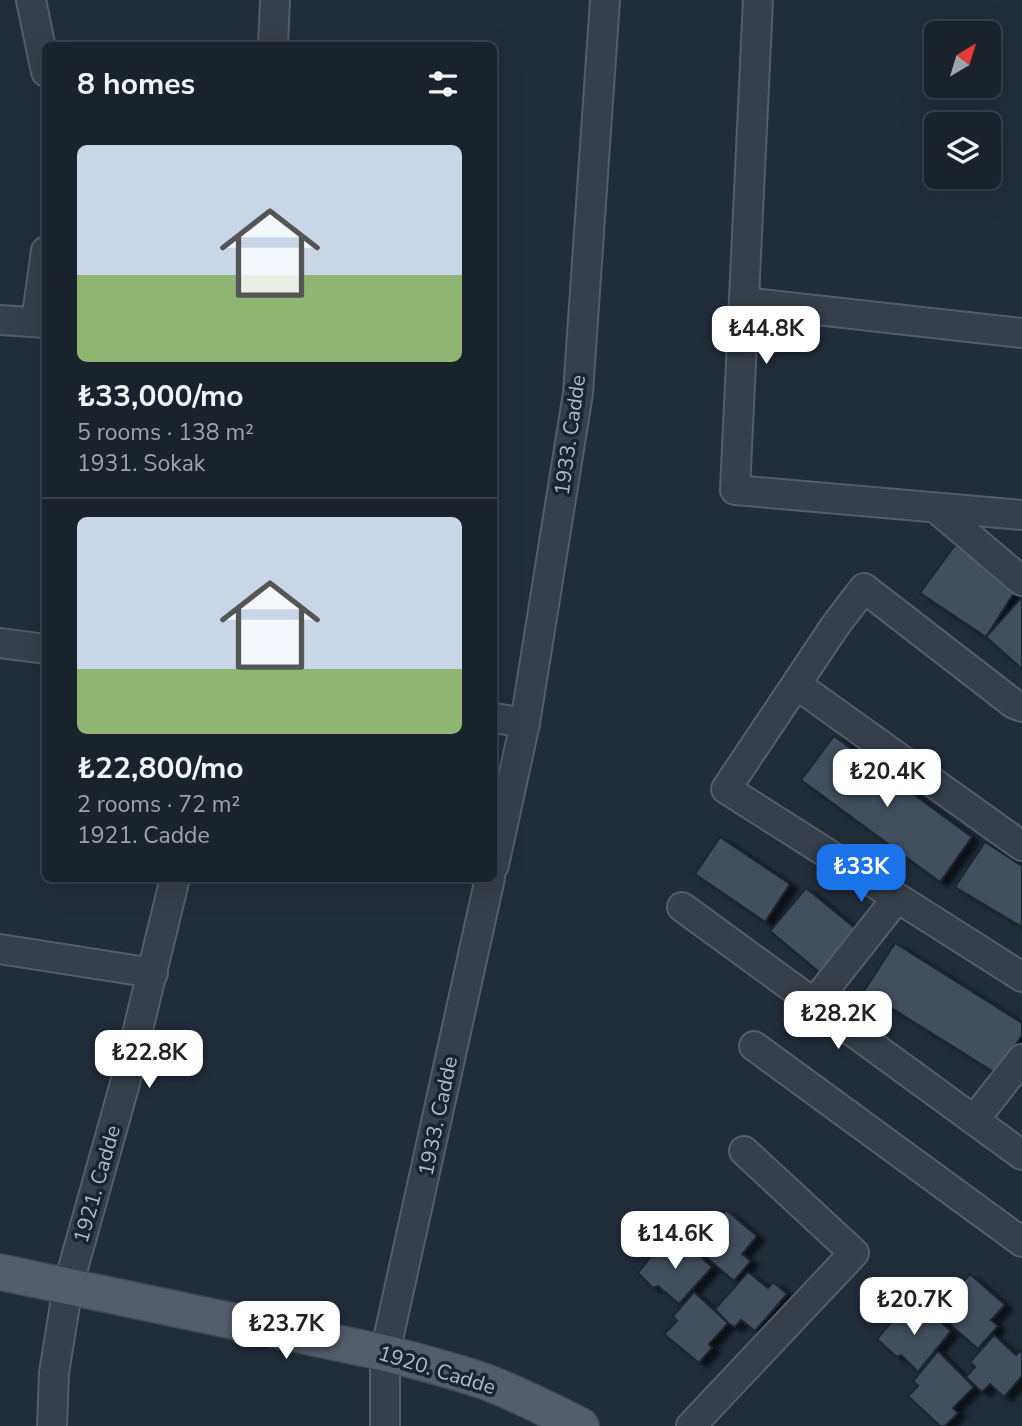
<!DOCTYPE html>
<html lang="en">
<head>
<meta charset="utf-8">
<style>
	:root { --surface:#1a222c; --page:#232a34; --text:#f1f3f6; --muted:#9fa4a9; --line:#383f48; --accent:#1a73e8 }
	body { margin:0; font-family:"Nunito Sans",sans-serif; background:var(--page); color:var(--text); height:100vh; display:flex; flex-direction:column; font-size:26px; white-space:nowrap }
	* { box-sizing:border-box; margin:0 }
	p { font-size:23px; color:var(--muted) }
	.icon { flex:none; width:38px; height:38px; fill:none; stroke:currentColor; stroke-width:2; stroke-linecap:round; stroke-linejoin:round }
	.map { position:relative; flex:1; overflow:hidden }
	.details { position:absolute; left:42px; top:42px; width:455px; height:840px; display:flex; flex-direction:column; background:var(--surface); border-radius:10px; box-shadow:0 7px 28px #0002,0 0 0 2px var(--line) }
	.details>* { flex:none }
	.needle { width:46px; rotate:38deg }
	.fabs { position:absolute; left:924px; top:21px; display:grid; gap:14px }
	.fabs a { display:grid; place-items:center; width:77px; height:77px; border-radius:10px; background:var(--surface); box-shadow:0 7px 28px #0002,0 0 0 2px var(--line); font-size:35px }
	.price { position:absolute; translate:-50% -60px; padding:0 16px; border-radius:14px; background:#fff; color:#222; font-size:23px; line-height:46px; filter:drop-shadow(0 2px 4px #0008) }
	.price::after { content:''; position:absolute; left:50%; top:42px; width:21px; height:16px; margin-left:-10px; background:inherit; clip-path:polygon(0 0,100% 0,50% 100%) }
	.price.active { background:var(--accent); color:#fff }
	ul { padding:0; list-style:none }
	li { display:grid; align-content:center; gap:14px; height:371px; padding:0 35px }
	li+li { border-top:2px solid var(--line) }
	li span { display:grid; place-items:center; height:217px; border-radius:10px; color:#555 }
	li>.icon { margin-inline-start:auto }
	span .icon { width:126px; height:126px; fill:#fffc; stroke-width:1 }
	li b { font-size:30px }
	h2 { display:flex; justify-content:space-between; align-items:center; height:84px; padding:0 35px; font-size:30px }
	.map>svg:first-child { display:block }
</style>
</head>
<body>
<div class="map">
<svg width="1022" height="1426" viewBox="0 0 1022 1426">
	<defs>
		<filter id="shadow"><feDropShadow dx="8" dy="4.5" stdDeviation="2" flood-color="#0009"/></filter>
	</defs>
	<rect width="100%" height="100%" fill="#222d3a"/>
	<g fill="#43505e" stroke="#1d2631" stroke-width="2" filter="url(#shadow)">
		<polygon points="955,545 1017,588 986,637 920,593"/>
		<polygon points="1022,597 1022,669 986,637"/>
		<polygon points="834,736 972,837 940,882 801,780"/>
		<polygon points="720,837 790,884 765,922 695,874"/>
		<polygon points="985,842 1022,866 1022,927 955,887"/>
		<polygon points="806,888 861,933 824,976 770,931"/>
		<polygon points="895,943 1022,1023 1022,1035 997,1074 864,991"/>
		<polygon points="726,1210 757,1236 742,1254 751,1261 734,1281 700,1252 719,1230 711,1228"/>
		<polygon points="664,1240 680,1253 688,1245 712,1267 679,1304 658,1286 653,1288 638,1273"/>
		<polygon points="748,1272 768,1288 773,1282 787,1294 755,1331 741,1320 735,1327 728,1323 715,1309"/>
		<polygon points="970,1274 1005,1305 991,1320 998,1326 978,1349 942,1317 960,1297 954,1292"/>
		<polygon points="694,1292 728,1323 709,1344 712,1348 699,1363 664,1334 677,1321 673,1316"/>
		<polygon points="906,1305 922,1318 928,1311 951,1331 918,1372 901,1355 897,1357 877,1339"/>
		<polygon points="994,1335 1016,1355 1020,1351 1022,1352 1022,1376 1004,1397 990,1384 982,1392 966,1377 975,1367 970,1362"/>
		<polygon points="938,1351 974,1387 953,1408 958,1413 945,1426 940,1426 908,1396 918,1386 913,1381"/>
	</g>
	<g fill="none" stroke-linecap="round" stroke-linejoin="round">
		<defs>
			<g id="minor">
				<polyline points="31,0 46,72"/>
				<polyline points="758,0 735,490 1022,515"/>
				<polyline points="273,46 275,0"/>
				<polyline points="744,302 1022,333"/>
				<polyline points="0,320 46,323"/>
				<polyline points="36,322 46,251"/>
				<polyline points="937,509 1022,581"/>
				<polyline points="0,643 46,649"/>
				<polyline points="797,685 1022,846"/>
				<polyline points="1022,707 1014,704 864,588 835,626 726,789 1022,977"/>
				<polyline points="494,718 525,723"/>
				<polyline points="494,865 525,723 578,393 605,0"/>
				<polyline points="682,907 1022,1155"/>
				<polyline points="0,949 153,973"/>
				<polyline points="814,1003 897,898"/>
				<polyline points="754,1046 1022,1242"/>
				<polyline points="974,1120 1022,1059"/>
				<polyline points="52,1426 54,1373 68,1286 124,1087 175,878"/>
				<polyline points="385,1426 385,1353 490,878"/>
				<polyline points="691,1426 854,1253 744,1151"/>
			</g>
			<path id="major" d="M0,1272L385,1353C419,1362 453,1370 486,1382C518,1394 549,1410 581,1426"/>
		</defs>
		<use href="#minor" stroke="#545d68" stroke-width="32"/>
		<use href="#major" stroke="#3f4853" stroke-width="38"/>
		<use href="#minor" stroke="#363f4a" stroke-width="28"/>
		<use href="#major" stroke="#545e6a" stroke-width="35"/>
	</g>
	<g text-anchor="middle" stroke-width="7" stroke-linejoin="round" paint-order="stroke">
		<g font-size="21" fill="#b1bac6" stroke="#1b242f">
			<text transform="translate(570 435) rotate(-82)" y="7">1933. Cadde</text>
			<text transform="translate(438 1116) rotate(-78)" y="7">1933. Cadde</text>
			<text transform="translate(97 1184) rotate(-74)" y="7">1921. Cadde</text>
			<text transform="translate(437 1370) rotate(17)" y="7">1920. Cadde</text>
		</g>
	</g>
</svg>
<div class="fabs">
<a><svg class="needle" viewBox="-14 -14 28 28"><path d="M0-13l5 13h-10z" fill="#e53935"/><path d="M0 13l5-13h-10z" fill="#9fa4a9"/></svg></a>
<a><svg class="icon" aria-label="layers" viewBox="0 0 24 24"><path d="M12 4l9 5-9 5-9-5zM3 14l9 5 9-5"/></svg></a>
</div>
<b class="price" style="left:766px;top:366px">₺44.8K</b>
<b class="price" style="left:887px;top:809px">₺20.4K</b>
<b class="price active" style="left:861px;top:904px">₺33K</b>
<b class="price" style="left:838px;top:1051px">₺28.2K</b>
<b class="price" style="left:149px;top:1090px">₺22.8K</b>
<b class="price" style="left:675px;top:1271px">₺14.6K</b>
<b class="price" style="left:914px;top:1337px">₺20.7K</b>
<b class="price" style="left:286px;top:1361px">₺23.7K</b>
<section class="details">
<h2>8 homes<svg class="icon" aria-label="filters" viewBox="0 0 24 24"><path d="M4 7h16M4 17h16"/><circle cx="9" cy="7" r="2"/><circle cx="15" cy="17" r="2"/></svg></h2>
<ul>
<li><span style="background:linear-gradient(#c9d6e8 60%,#8fb573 0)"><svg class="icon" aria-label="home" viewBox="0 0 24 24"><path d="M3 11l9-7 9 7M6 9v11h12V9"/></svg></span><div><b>₺33,000/mo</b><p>5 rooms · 138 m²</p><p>1931. Sokak</p></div></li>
<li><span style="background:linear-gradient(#c9d6e8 70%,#8fb573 0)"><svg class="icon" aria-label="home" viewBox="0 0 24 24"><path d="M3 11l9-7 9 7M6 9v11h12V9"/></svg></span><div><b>₺22,800/mo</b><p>2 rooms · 72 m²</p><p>1921. Cadde</p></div></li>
</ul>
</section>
</div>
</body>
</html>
